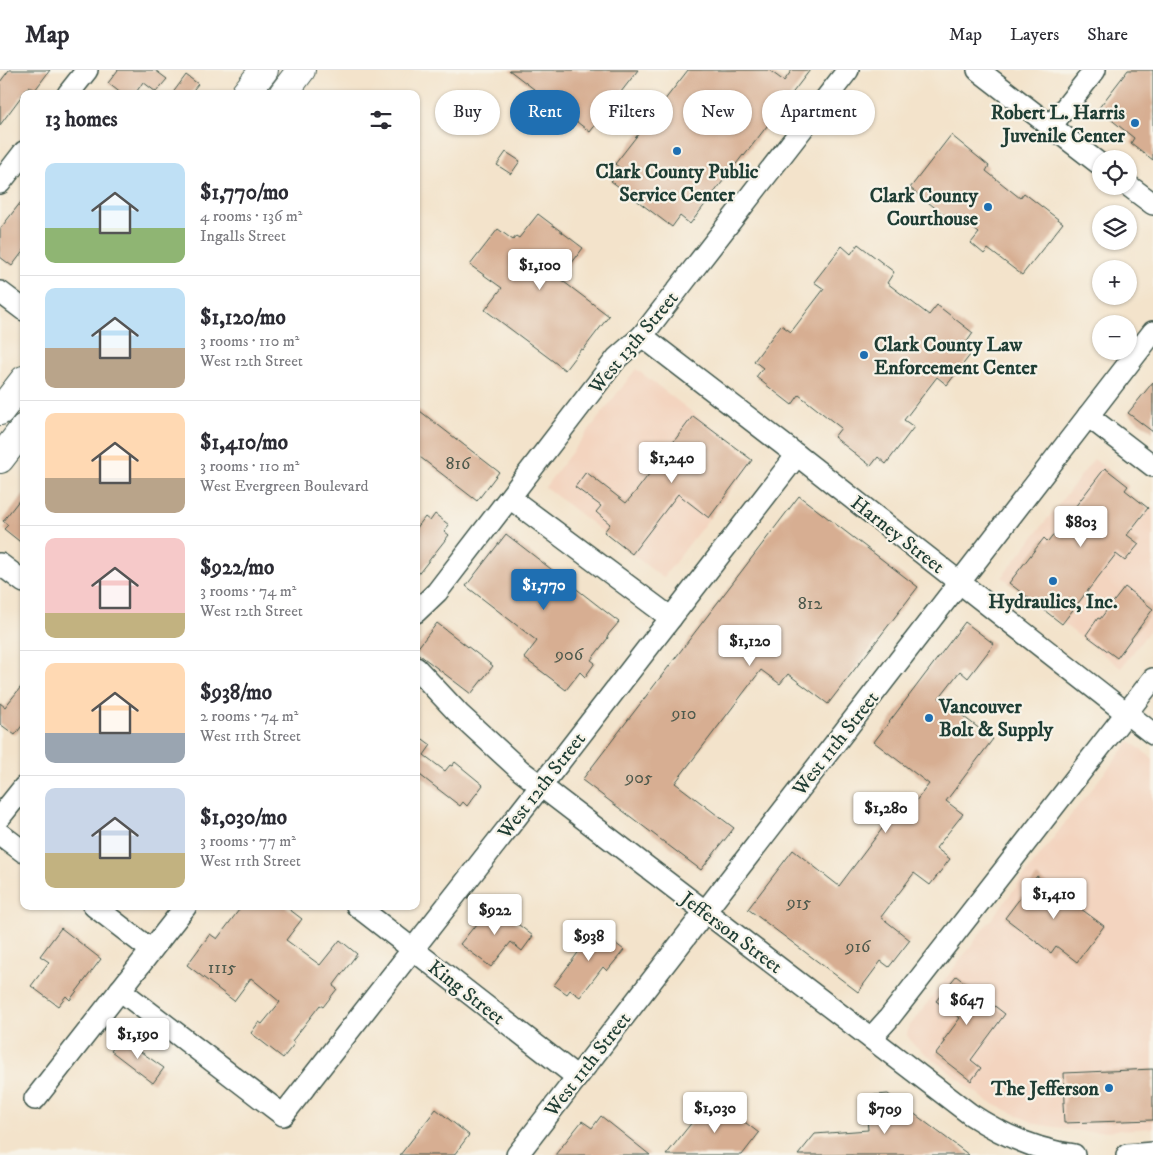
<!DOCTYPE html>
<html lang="en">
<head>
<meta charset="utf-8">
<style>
	:root { --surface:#fff; --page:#f2f2f3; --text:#2b2b33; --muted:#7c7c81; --line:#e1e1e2; --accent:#1f6fb2 }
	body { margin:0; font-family:"IM FELL DW Pica",serif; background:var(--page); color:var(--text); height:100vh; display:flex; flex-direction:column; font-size:19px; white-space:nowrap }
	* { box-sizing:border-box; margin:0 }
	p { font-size:16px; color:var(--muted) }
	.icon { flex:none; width:28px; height:28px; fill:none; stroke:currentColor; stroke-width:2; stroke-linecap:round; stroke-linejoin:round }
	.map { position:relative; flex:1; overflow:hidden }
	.panel { position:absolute; left:20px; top:20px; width:400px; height:820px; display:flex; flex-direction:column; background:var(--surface); border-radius:10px; box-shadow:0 1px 4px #0004 }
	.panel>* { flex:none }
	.banner { position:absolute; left:435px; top:20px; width:475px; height:45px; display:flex; gap:10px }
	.controls { position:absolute; left:1092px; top:80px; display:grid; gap:10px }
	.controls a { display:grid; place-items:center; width:45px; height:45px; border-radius:50%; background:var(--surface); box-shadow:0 1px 4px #0004; font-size:25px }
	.price { position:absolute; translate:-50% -42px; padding:0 11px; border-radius:5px; background:#fff; color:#222; font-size:16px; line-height:32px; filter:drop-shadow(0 1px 2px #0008) }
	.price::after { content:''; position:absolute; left:50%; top:30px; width:15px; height:11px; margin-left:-8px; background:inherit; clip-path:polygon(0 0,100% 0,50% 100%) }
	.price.current { background:var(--accent); color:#fff }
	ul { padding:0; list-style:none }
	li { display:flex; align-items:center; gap:15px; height:125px; padding:0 25px }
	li+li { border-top:1px solid var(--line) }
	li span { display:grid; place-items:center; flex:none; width:140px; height:100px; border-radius:10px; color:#555 }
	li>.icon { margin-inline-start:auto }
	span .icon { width:60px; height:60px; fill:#fffc; stroke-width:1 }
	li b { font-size:21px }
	h2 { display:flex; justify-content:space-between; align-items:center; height:60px; padding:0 25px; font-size:21px }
	.chip { padding:0 18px; border-radius:22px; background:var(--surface); box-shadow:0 1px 4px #0004; font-size:18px; line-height:45px }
	.chip.current { background:var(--accent); color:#fff }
	header { display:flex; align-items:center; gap:30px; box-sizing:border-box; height:70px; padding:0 25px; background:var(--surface); border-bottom:1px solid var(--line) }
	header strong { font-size:24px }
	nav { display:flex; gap:28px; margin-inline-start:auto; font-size:18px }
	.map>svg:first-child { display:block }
</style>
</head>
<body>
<header>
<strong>Map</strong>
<nav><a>Map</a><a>Layers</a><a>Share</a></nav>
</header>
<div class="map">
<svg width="1153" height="1085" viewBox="0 0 1153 1085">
	<rect width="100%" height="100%" fill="#f7f3e8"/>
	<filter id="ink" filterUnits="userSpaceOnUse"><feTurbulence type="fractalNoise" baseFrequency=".02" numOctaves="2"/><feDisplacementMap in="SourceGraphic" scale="10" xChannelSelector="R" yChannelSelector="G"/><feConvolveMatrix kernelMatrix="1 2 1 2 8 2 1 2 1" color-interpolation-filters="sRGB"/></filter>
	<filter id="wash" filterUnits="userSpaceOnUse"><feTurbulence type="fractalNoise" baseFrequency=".0096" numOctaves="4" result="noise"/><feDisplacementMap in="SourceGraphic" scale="20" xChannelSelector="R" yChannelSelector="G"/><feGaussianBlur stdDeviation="1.12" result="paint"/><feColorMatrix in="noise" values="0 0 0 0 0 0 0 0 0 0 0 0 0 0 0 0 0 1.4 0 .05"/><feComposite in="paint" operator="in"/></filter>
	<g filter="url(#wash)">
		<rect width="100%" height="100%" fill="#f3e3cb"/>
		<g fill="#f3d4bf">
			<polygon points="636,299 754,390 663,508 545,417"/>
			<polygon points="1094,389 1129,417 1106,446 1129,464 1153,435 1153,556 1121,598 1002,507"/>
			<polygon points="1130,671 1153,689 1153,1058 1086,1062 1036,1054 987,1031 913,974 907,965 908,958 1074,741"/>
		</g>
		<g id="blocks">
			<g fill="#d7ae92">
				<polygon points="9,0 50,0 35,20 29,16 0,55 0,12"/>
				<polygon points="118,0 155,0 167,9 156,22 143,12 135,24 122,24 108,13"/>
				<polygon points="509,0 638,0 590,62"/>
				<polygon points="688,0 769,0 784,11 792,0 810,0 744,86 743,85 690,154 680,146 672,157 611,111 621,99 615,94"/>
				<polygon points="1128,0 1153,0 1153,90 1131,73 1134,68 1098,39"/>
				<polygon points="186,5 198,14 190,24 172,24"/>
				<polygon points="951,65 989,96 986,101 1020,128 1024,123 1063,153 1022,205 988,179 984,184 971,173 979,163 956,145 952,151 910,118"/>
				<polygon points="506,82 520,91 511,104 497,95"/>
				<polygon points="24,128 24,180 12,196 0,187 0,159"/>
				<polygon points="538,144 583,178 560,209 609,246 583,280 581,279 565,300 485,240 502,218 470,195 498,159 513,170 516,166 519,168"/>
				<polygon points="858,174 894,202 887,213 929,245 937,235 973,263 966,273 974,280 947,315 937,307 904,350 914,357 886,394 878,387 871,396 834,367 841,358 799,325 792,335 756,307 763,298 754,291 781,255 791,262 824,219 814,212 842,176 851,184"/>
				<polygon points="1153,312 1153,362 1128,343"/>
				<polygon points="416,338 499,402 477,431 416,384"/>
				<polygon points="693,346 752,390 709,448 678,424 632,484 604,462 610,454 596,442 601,436 575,417 586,402 626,433 637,420"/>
				<polygon points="1105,398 1128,416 1125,420 1148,438 1127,465 1139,474 1125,491 1116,484 1062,554 1009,513 1044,468 1048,472"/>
				<polygon points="24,424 24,475 4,459 8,455 3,451"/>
				<polygon points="799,426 918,517 828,634 788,604 780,614 761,600 675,713 734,758 701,800 582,710"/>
				<polygon points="435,444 449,455 444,461 449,465 416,507 416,459 425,447 430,451"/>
				<polygon points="506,464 619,552 607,566 608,568 591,590 595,593 585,607 580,602 566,620 524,588 537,571 466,516"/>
				<polygon points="1125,517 1153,539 1117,588 1086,565 1098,548 1100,549"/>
				<polygon points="965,552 994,574 968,608 960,601 939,628 993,669 946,731 963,744 936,778 950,789 930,815 914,803 881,847 910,870 889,897 881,891 858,922 748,839 793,780 839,816 894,743 902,749 929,714 874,672"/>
				<polygon points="437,553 493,596 471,624 416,582 416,580"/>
				<polygon points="24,613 24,653 15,665 0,654 0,633 5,637"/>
				<polygon points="416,664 431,675 424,685 445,701 450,695 452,696 455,692 483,715 467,736 463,732 460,736 416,702"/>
				<polygon points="1037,806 1104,856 1077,892 1056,876 1051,883 1005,848"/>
				<polygon points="492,835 495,837 497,835 515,849 514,851 533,866 522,881 511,872 491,897 460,874 473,858 474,859"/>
				<polygon points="242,836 285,836 302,849 286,870 320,895 340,870 357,884 333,916 337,919 323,937 320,935 292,971 295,973 283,988 251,963 259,952 262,954 280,932 251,908 234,931 187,895 210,864 217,869"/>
				<polygon points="592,855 624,880 607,901 603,897 580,927 570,920 567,924 554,915 580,880 575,876"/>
				<polygon points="61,858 101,889 70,930 66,926 58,936 31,916 49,892 40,886"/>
				<polygon points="956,906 1005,944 971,990 981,998 971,1011 936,984 945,972 943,971 960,948 936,931"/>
				<polygon points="121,968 164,998 153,1013 111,981"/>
				<polygon points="1153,999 1153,1050 1064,1053 1063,1033 1065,1033 1064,1003"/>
				<polygon points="888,1024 969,1085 798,1085 815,1064 868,1060 865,1026"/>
				<polygon points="712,1027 759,1063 742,1085 666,1085"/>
				<polygon points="436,1039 469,1065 454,1085 400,1085"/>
				<polygon points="601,1046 650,1085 555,1085 582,1051 592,1058"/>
			</g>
		</g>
	</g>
	<g filter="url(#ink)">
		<use href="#blocks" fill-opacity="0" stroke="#3f564b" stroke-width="1"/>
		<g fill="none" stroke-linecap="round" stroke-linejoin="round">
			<defs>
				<g id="minor">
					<polyline points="978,0 1101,95"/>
					<polyline points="68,24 87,0"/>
					<polyline points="1051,56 1095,0"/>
					<polyline points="0,113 24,82"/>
					<polyline points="1129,116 1153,134"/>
					<polyline points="0,222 24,240"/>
					<polyline points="642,266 797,385 1153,664"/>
					<polyline points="1088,346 1153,396"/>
					<polyline points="510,428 671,548"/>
					<polyline points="0,494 24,512"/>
					<polyline points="416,542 437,522 617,288 642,266 692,201 848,0"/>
					<path d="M416,598L459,644L520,700L970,1044C1002,1065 1035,1080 1074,1085"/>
					<polyline points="0,747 24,717"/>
					<polyline points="0,764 24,782"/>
					<polyline points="94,836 151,880"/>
					<polyline points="357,836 577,1007"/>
					<polyline points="120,920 283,1045 558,694 797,385"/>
					<polyline points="871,968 889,948 1153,609"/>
					<polyline points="35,1029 186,836"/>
					<polyline points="517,1085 1153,262"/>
					<polyline points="1127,1085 1153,1083"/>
				</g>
				<g id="major">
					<polyline points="245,24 264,0"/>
					<polyline points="283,24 301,0"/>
					<polyline points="0,341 24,310"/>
					<polyline points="0,389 24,358"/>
				</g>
			</defs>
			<use href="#minor" stroke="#3f564b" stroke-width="24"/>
			<use href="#major" stroke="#3f564b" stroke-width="30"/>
			<use href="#minor" stroke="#fff" stroke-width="21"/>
			<use href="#major" stroke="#fff" stroke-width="28"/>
		</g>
	</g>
	<g fill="#1f6fb2" stroke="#f7f3e8" stroke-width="2">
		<circle cx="1135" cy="53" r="5"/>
		<circle cx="677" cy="81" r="5"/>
		<circle cx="988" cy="137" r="5"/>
		<circle cx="864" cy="285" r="5"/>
		<circle cx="1053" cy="511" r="5"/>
		<circle cx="929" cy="648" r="5"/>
		<circle cx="1109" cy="1018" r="5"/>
	</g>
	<g text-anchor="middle" stroke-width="4.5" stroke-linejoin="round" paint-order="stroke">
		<g font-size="18" fill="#4d594c">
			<text x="458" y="399">816</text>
			<text x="810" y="539">812</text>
			<text x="569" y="590">906</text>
			<text x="684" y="649">910</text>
			<text x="639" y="713">905</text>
			<text x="799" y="838">915</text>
			<text x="858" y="882">916</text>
			<text x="222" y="903">1115</text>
		</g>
		<g font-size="20" font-weight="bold" fill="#1f3d34" stroke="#f7f3e8" text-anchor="end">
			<text x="1125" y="49">Robert L. Harris<tspan x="1125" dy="23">Juvenile Center</tspan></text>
			<text x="677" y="108" text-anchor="middle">Clark County Public<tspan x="677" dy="23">Service Center</tspan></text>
			<text x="978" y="132">Clark County<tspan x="978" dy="23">Courthouse</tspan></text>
			<text x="874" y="281" text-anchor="start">Clark County Law<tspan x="874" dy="23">Enforcement Center</tspan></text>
			<text x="1053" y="538" text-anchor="middle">Hydraulics, Inc.</text>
			<text x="939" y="643" text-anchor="start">Vancouver<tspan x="939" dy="23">Bolt &amp; Supply</tspan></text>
			<text x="1099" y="1025">The Jefferson</text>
		</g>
		<g font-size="20" fill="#1f3d34" stroke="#f7f3e8">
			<text transform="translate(633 272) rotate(-50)" y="7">West 13th Street</text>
			<text transform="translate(898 464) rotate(38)" y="7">Harney Street</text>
			<text transform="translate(835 673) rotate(-52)" y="7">West 11th Street</text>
			<text transform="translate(541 715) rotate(-52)" y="7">West 12th Street</text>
			<text transform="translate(732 862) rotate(37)" y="7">Jefferson Street</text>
			<text transform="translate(467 922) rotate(38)" y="7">King Street</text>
			<text transform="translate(587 994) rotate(-52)" y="7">West 11th Street</text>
		</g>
	</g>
</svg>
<div class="controls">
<a><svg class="icon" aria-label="locate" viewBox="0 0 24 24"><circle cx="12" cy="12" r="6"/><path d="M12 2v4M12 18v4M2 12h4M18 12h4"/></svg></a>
<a><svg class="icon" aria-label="layers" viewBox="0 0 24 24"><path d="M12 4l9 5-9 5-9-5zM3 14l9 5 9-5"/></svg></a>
<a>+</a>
<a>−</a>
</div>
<b class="price" style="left:540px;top:221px">$1,100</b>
<b class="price" style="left:672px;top:414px">$1,240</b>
<b class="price" style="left:1081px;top:478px">$803</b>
<b class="price current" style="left:544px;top:541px">$1,770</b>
<b class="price" style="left:750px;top:597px">$1,120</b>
<b class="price" style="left:886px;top:764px">$1,280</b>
<b class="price" style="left:1054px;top:850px">$1,410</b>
<b class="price" style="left:495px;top:866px">$922</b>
<b class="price" style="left:589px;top:892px">$938</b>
<b class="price" style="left:967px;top:956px">$647</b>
<b class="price" style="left:138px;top:990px">$1,190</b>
<b class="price" style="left:715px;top:1064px">$1,030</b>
<b class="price" style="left:885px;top:1065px">$709</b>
<div class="banner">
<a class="chip">Buy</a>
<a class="chip current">Rent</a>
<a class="chip">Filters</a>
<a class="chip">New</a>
<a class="chip">Apartment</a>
</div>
<section class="panel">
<h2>13 homes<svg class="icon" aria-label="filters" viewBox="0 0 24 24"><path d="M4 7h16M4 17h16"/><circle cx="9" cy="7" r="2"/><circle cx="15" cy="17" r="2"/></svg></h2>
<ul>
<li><span style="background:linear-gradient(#bfe0f5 65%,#8fb573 0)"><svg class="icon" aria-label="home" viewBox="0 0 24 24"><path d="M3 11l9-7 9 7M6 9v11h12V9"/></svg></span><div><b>$1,770/mo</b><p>4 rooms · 136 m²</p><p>Ingalls Street</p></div></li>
<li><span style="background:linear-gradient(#bfe0f5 60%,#b9a48a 0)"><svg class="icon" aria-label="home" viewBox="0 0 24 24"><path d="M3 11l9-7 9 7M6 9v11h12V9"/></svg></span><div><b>$1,120/mo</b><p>3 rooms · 110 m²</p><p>West 12th Street</p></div></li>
<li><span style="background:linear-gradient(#ffd9b3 65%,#b9a48a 0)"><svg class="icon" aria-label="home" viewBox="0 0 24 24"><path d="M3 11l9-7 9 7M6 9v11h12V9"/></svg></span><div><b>$1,410/mo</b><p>3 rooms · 110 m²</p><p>West Evergreen Boulevard</p></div></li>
<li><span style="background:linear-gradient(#f6c9c9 75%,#c2b280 0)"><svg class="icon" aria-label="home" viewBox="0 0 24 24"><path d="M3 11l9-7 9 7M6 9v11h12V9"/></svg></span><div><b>$922/mo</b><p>3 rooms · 74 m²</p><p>West 12th Street</p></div></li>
<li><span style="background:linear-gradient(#ffd9b3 70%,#9aa5b1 0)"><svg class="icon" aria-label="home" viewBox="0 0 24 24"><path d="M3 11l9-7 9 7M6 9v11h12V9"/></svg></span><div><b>$938/mo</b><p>2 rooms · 74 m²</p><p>West 11th Street</p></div></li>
<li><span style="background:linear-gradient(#c9d6e8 65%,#c2b280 0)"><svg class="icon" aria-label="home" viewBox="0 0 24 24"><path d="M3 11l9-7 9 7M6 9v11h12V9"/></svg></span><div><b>$1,030/mo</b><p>3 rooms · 77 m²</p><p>West 11th Street</p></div></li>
</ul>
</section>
</div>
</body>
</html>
